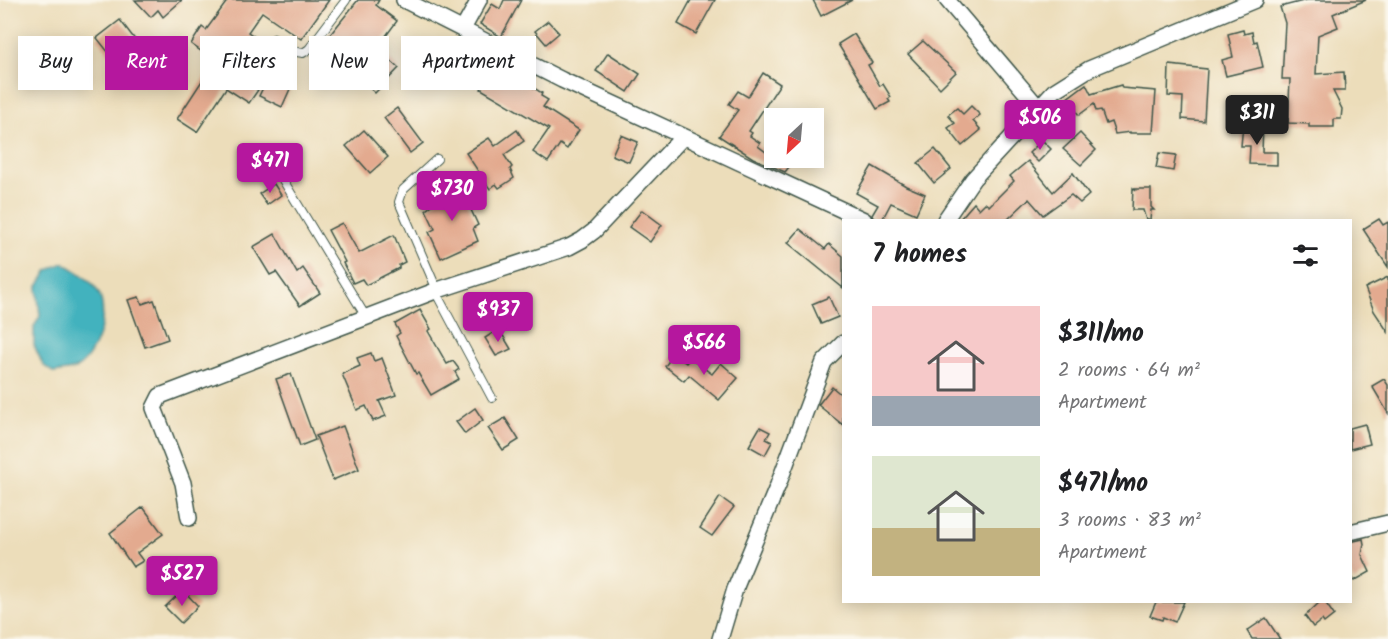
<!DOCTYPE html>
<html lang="en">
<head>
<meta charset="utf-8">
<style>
	:root { --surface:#fff; --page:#f6f6f6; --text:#202124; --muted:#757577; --accent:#b5179e }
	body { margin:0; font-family:Kalam,sans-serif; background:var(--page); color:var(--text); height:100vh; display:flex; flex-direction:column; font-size:22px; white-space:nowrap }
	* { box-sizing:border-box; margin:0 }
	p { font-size:20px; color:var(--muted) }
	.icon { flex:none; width:33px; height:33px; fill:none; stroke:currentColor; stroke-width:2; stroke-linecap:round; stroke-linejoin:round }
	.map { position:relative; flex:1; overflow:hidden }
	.drawer { position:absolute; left:842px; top:219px; width:510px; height:384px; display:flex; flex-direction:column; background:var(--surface); border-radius:0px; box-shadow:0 3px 15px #0003 }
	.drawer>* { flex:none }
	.top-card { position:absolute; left:18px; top:36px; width:570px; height:54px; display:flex; gap:12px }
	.needle { width:39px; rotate:206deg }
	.tools { position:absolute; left:764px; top:108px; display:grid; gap:12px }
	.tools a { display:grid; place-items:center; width:60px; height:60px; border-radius:0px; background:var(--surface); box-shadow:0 3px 15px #0003; font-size:30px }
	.price { position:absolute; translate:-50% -51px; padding:0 14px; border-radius:6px; background:var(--accent); color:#fff; font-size:20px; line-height:39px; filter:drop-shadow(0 2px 3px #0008) }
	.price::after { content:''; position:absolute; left:50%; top:36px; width:18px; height:14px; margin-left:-9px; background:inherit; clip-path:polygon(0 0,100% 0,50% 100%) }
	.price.on { background:#222; color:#fff }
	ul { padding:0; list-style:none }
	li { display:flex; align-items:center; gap:18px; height:150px; padding:0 30px }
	li span { display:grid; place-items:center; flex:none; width:168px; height:120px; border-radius:0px; color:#555 }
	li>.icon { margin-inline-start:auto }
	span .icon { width:72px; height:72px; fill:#fffc; stroke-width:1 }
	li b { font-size:26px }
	h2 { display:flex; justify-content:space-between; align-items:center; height:72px; padding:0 30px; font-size:26px }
	.chip { padding:0 21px; border-radius:0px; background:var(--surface); box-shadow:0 3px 15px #0003; font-size:21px; line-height:54px }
	.chip.on { background:var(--accent); color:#fff }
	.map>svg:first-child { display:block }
</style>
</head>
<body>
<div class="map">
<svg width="1388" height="639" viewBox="0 0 1388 639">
	<rect width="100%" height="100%" fill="#fbf7ec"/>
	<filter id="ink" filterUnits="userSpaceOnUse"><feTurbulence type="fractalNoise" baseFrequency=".0167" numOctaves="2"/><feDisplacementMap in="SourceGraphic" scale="12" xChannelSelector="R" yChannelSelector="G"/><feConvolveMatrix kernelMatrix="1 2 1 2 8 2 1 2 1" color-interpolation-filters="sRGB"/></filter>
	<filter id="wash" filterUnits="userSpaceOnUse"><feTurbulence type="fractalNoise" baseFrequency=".008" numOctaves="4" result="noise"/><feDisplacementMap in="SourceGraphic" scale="24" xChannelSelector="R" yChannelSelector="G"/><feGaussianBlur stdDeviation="1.35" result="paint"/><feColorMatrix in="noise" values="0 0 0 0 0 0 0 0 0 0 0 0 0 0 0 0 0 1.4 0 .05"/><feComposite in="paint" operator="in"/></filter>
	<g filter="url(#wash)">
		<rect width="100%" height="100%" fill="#ecddba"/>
		<path fill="#43b2be" stroke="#317879" stroke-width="1.5" d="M63,263C76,270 95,282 100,296C108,319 96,354 77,368C71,371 61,372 54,373L43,365L34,345V327L40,316L37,288L48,270Z"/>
		<g id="blocks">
			<g fill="#e3aa8f">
				<polygon points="135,0 182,0 163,17 158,10 151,17"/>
				<polygon points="228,0 329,0 301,39 262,12 248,32 255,37 239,61 229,71 258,90 249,103 226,88 197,132 177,119 215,61 191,44 202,27 206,30"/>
				<polygon points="358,0 379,0 376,5 397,21 377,48 399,68 375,93 361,80 367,74 342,54 335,63 320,52 327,43 325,41"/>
				<polygon points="504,0 521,0 501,37 480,24 492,4 500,9"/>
				<polygon points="691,0 715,0 696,34 678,24"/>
				<polygon points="813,0 852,0 821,16"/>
				<polygon points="1307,0 1366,0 1333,14 1338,27 1318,35 1316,74 1344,72 1345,91 1333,91 1342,109 1341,119 1334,119 1334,127 1309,127 1309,124 1288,123 1290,79 1282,79 1285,23 1280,7"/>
				<polygon points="120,20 143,50 120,67 97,38"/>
				<polygon points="548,21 559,33 546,44 535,31"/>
				<polygon points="1243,30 1244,34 1252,32 1254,42 1257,41 1263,67 1226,76 1222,60 1233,57 1228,34"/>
				<polygon points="854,34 872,63 868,65 880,86 883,84 891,97 888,99 890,102 877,109 838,44"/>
				<polygon points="923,41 956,72 940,88 908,54"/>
				<polygon points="608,53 640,74 628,92 596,71"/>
				<polygon points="496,64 542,93 541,96 548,100 543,107 579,130 567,149 560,144 548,162 533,152 549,129 481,89"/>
				<polygon points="1169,65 1207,69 1204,121 1182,119 1183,97 1168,96"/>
				<polygon points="270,73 290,89 282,107 259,96"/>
				<polygon points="763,73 780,84 749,131 752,133 750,136 760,143 758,146 774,158 796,158 785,172 753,158 719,136 738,110 729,104 738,91 748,97"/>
				<polygon points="1086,84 1091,94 1121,85 1122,88 1156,91 1153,133 1130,133 1130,132 1115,134 1111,122 1106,124 1101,110 1096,111 1094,104 1079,115 1066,99"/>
				<polygon points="971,106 980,115 973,121 981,130 962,146 948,128 955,123 948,115 957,108 963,114"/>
				<polygon points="397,108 423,143 410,153 384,118"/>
				<polygon points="1243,125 1263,125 1262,152 1277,152 1277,165 1249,164 1250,146 1241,146"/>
				<polygon points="364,130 388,157 370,173 346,146"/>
				<polygon points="517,130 524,141 504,155 512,167 510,169 514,178 499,188 496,184 490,189 466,153 489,138 495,146"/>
				<polygon points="1080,133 1096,150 1081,165 1063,149"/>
				<polygon points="621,135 638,142 629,162 612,155"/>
				<polygon points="1042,140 1051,149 1038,162 1029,153"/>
				<polygon points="935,149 951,169 934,183 918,163"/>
				<polygon points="1159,153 1176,155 1173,171 1156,168"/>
				<polygon points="1028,161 1053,192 1073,173 1089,195 1080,203 1071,195 1043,215 1029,199 1007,220 959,220 974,203 979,209 985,203 989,206 1014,181 1010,176"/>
				<polygon points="872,166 906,186 925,194 916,214 891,203 882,220 873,218 872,215 878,205 856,193"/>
				<polygon points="458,182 478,225 473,228 478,241 441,258 429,232 435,229 426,210 443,196 439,191"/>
				<polygon points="274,184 281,195 267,205 259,194"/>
				<polygon points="1133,188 1136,191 1135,189 1151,189 1151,207 1154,210 1151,210 1150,220 1146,220 1143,210 1132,210"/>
				<polygon points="642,210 662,225 650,242 629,227"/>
				<polygon points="1379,219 1383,225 1388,222 1388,267 1363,229"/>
				<polygon points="342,223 359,253 394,235 405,262 399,265 399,268 366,285 362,279 353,283 343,263 345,262 328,230"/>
				<polygon points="800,229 825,249 829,244 843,256 843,288 788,243"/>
				<polygon points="275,234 297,273 303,268 320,293 300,306 276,272 270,275 253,247"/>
				<polygon points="1388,277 1388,332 1374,311 1365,288"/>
				<polygon points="139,297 142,304 154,300 168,339 145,347 128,300"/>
				<polygon points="829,297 838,317 821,324 812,304"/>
				<polygon points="420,310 431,329 428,331 447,364 453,361 459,369 455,372 459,379 431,395 418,373 416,374 396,336 400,333 395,324"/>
				<polygon points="499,329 511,349 496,356 485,338"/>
				<polygon points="371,353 374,361 382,358 396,395 379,401 386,416 373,421 366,406 357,410 342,374 360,366 357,358"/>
				<polygon points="674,354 686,363 690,358 712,374 721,363 738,378 719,400 689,375 684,381 665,366"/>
				<polygon points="291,374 315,440 300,446 276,379"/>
				<polygon points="1384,379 1388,385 1388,413 1372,386"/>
				<polygon points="832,387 843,396 843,425 818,405"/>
				<polygon points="475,408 483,420 465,434 456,422"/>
				<polygon points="505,418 519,440 503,450 488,428"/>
				<polygon points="1365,424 1370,444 1350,449 1350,428"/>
				<polygon points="343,426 359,469 333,480 316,436"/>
				<polygon points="760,427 770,432 766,439 772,442 765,455 749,446"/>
				<polygon points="720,497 734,507 712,536 700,528"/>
				<polygon points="143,507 163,534 137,553 143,561 133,567 110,533"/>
				<polygon points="1363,539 1364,544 1362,555 1370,572 1354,581 1350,573 1350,542"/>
				<polygon points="183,590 198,606 181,623 165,607"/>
				<polygon points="1156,602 1184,602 1175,622 1163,617 1162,620 1150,616"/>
				<polygon points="1320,602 1325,602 1334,615 1324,623 1322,620 1313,627 1305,616"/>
				<polygon points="1266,618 1280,639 1252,639 1247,631"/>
			</g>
		</g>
	</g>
	<g filter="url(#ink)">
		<use href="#blocks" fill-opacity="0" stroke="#3e5548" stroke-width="1.5"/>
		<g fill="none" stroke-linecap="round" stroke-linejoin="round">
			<defs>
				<g id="service">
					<polyline points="248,77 274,39 297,52 303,53 309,49 346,0"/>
					<polyline points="437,159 403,190 399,202 437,290"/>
					<polyline points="283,180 366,317"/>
					<polyline points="435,291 492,398"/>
				</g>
				<g id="minor">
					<polyline points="404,0 562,80 864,220"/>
					<polyline points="947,0 1038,107"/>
					<polyline points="463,29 479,0"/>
					<polyline points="945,220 973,179 1054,91 1089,69 1255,0"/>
					<polyline points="189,518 183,483 154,408 160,396 435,291 569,247 582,240 594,231 683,137"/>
					<polyline points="1350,532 1388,523"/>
					<polyline points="720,639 735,589 778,485 824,362 843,343"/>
				</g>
			</defs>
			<use href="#service" stroke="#3e5548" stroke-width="10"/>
			<use href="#minor" stroke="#3e5548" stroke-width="18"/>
			<use href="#service" stroke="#fff" stroke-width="8"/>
			<use href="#minor" stroke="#fff" stroke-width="15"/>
		</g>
	</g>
</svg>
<div class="tools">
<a><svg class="needle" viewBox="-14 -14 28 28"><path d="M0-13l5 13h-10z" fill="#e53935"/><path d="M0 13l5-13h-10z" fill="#757577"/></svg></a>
</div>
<b class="price on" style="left:1257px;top:146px">$311</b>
<b class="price" style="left:1040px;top:151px">$506</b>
<b class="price" style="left:270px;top:194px">$471</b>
<b class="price" style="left:452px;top:222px">$730</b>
<b class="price" style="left:498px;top:343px">$937</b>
<b class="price" style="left:704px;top:376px">$566</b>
<b class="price" style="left:182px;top:607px">$527</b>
<div class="top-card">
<a class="chip">Buy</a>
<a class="chip on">Rent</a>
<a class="chip">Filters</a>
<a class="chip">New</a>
<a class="chip">Apartment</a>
</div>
<section class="drawer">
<h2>7 homes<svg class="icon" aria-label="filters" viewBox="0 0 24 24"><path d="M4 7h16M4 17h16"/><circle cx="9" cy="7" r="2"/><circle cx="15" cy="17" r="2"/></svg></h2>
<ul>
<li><span style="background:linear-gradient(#f6c9c9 75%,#9aa5b1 0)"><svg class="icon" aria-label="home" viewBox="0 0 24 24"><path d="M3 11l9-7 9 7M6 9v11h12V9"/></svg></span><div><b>$311/mo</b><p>2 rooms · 64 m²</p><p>Apartment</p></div></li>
<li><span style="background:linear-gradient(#dfe7d0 60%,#c2b280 0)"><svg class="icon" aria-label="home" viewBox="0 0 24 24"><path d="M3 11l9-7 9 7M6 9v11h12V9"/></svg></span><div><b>$471/mo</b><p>3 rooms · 83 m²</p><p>Apartment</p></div></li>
</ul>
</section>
</div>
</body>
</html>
